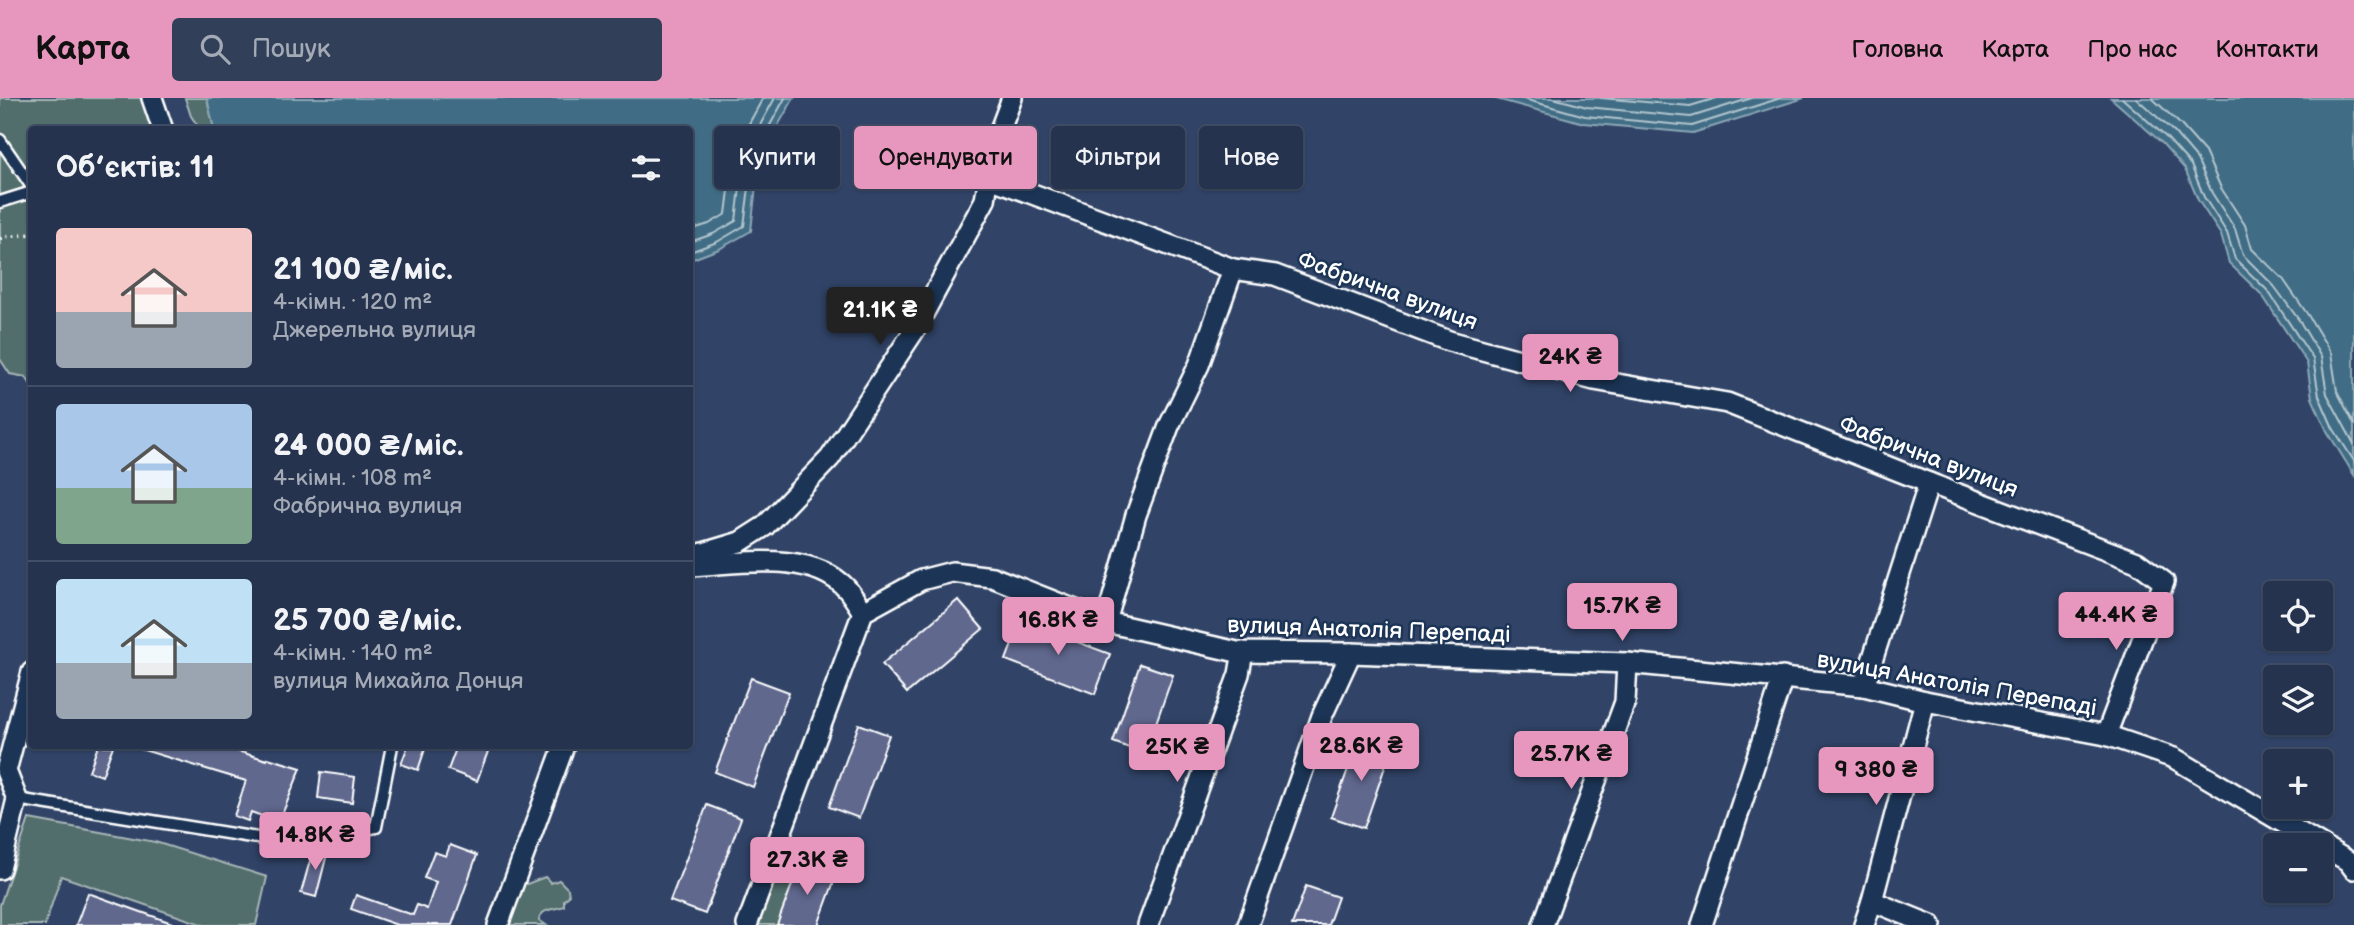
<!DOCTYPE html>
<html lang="uk">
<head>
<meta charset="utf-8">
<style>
	:root { --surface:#25334e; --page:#313f58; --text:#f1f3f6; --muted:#a3aab6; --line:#424e66; --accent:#e797bd }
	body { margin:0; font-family:"Balsamiq Sans",sans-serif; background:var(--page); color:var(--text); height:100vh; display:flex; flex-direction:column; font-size:26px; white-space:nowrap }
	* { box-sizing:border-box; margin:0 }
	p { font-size:23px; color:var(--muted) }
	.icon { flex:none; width:38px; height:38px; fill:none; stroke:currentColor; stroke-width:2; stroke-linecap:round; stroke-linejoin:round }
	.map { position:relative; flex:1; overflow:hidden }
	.details { position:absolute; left:28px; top:28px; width:665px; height:623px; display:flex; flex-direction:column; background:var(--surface); border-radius:7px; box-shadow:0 2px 5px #0004,0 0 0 2px var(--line) }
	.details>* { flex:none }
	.top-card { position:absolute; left:714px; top:28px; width:665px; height:63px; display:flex; gap:14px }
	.controls { position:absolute; left:2263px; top:483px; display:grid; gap:14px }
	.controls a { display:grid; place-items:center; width:70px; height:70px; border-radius:7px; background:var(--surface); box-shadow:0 2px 5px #0004,0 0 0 2px var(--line); font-size:35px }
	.price { position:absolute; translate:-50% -60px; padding:0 16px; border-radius:7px; background:var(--accent); color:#111; font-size:23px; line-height:46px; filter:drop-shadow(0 2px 4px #0008) }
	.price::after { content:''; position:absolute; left:50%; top:42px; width:21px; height:16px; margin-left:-10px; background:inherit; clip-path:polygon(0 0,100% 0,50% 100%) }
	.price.current { background:#222; color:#fff }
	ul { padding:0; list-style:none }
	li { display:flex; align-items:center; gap:21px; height:175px; padding:0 28px }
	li+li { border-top:2px solid var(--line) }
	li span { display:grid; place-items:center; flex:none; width:196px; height:140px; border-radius:7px; color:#555 }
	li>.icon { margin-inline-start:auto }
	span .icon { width:84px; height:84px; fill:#fffc; stroke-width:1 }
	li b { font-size:30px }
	h2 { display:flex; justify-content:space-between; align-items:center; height:84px; padding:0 28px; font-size:30px }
	.tag { padding:0 24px; border-radius:7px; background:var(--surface); box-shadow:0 2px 5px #0004,0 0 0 2px var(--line); font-size:24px; line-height:63px }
	.tag.current { background:var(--accent); color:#111 }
	header { display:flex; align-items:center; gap:42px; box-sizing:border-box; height:98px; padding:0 35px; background:var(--accent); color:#111 }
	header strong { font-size:33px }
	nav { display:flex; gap:38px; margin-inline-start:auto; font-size:24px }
	.search { width:490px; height:63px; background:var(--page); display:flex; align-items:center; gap:18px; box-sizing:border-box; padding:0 24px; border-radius:7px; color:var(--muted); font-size:26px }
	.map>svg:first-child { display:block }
</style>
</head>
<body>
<header>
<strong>Карта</strong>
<div class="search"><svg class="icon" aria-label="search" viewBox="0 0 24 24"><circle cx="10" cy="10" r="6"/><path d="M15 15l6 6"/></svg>Пошук</div>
<nav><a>Головна</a><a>Карта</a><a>Про нас</a><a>Контакти</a></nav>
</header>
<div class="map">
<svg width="2354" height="827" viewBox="0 0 2354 827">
	<rect width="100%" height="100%" fill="#314468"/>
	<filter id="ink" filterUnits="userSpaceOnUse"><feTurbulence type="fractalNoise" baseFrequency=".0143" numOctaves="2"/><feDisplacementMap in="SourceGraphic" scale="14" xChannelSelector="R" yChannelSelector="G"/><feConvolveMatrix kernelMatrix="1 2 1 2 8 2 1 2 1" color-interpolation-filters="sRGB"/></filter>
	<g filter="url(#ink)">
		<g fill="#516e6c" stroke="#a8b6b6" stroke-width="2">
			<polygon points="0,0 142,0 153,31 32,32 31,287 26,279 10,276 0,261"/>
			<polygon points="185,0 207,0 214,31 200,31 191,18"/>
			<polygon points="29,721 155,744 267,779 256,827 204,827 61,778 45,827 0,827 0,807"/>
			<polygon points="789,742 814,751 785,827 755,827"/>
			<path d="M545,779L551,785L559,782L568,791L569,798L564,802V808C554,812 541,810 539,822L546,827H506L521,783L527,786Z"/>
		</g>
		<g fill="#416d85" stroke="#8da7b6" stroke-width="2">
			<polygon points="207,0 794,0 759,60 751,133 719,151 690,162 690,32 214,31"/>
			<polygon points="1493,0 1804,0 1693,35 1584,25"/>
			<polygon points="2111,0 2354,0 2354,377 2327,333 2312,300 2307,265 2262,197 2229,165 2221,137 2198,102 2185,71 2162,45"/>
		</g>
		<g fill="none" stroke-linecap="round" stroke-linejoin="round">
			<g stroke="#b3c5ce" stroke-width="2">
				<polyline points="1520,0 1585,18 1692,28 1781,0"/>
				<polyline points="1553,0 1587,9 1691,19 1752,0"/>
				<polyline points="1601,0 1690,8 1717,0"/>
				<polyline points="2122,0 2167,40 2191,67 2204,99 2227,135 2235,161 2268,193 2313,261 2319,298 2333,330 2354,363"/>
				<polyline points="2136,0 2174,34 2197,61 2212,95 2235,131 2243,157 2274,188 2299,222 2321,259 2327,296 2354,346"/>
				<polyline points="2152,0 2181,27 2205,54 2221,90 2245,127 2252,151 2283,181 2308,217 2331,255 2337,293 2354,326"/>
				<polyline points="690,132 709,126 726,116 734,53 763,0"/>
				<polyline points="690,144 713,136 736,123 744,56 775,0"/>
				<polyline points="690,154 717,144 744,128 753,58 785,0"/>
			</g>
		</g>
		<g fill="#60678e" stroke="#fff" stroke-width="2">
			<polygon points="958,502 983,531 907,595 882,566"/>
			<polygon points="1021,523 1110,556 1095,596 1006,562"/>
			<polygon points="1140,566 1173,577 1145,656 1113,644"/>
			<polygon points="751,580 789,594 753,689 715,674"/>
			<polygon points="859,626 889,637 859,720 829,709"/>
			<polygon points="1359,640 1391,651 1364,730 1331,719"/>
			<polygon points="98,648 113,648 102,678 89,673"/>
			<polygon points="137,648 221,648 267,662 268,660 301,670 279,724 251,714 248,723 234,718 246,683 137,650"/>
			<polygon points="408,648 426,648 418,672 401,666"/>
			<polygon points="457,648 490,648 477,683 448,672"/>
			<polygon points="321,674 355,679 352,705 318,700"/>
			<polygon points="707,707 741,720 705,816 670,803"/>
			<polygon points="450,747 477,757 452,827 397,827 351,811 356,797 413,817 417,807 427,811 436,784 424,780 434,754 446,758"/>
			<polygon points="314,748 328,752 316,799 301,795"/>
			<polygon points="800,765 836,778 818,827 777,827"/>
			<polygon points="1306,788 1338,799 1328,827 1292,827"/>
			<polygon points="88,795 172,825 172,827 76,827"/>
		</g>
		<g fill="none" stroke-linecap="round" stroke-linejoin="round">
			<defs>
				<g id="service">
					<polyline points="0,42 32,89"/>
					<polyline points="0,104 32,94"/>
					<polyline points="17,701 288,745 376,729 392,648"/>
				</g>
				<g id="minor">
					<polyline points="152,0 163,32"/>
					<polyline points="990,80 1233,171 1275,177 1449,243 1594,282 1727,305 1929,385 2137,464 2164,484 2106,637"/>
					<polyline points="690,459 740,444 765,428 830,360 914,233 985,102 994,48 1012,0"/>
					<path d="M690,468C738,466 810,451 847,491C853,498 858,507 863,514"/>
					<polyline points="1106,524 1136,417 1169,328 1199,267 1233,171"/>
					<polyline points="1864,588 1929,385"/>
					<polyline points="0,771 17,701 6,673 32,574"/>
					<polyline points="1872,803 1931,827"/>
					<polyline points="498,827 564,648"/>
					<polyline points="747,827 863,514 921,482 952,474 992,479 1106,524 1237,554 1351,555 1627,565 1864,588 1925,603 2106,637 2174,660 2348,763 2354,771"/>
					<polyline points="1148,827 1239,576 1243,554"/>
					<polyline points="1248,827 1322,618 1351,555"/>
					<polyline points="1543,827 1625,604 1627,565"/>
					<polyline points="1702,827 1783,579"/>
					<polyline points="1864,827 1872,803 1925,603"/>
				</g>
			</defs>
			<use href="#service" stroke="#fff" stroke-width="15"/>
			<use href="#minor" stroke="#fff" stroke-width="24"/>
			<polyline stroke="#fff" stroke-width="3.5" stroke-dasharray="2 5" stroke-linecap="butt" points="0,141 3,139 32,136"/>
			<use href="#service" stroke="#1d3557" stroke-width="10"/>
			<use href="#minor" stroke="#1d3557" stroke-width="19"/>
		</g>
	</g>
	<g text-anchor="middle" stroke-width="5" stroke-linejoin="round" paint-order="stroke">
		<g font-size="23" fill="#fff" stroke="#1d3557">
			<text transform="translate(1388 192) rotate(20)" y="8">Фабрична вулиця</text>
			<text transform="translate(1929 358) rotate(21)" y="8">Фабрична вулиця</text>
			<text transform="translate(1369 531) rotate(2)" y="8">вулиця Анатолія Перепаді</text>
			<text transform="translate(1957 585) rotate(10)" y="8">вулиця Анатолія Перепаді</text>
		</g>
	</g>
</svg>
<div class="controls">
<a><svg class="icon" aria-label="locate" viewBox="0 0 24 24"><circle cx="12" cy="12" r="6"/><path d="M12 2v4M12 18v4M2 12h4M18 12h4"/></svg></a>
<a><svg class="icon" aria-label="layers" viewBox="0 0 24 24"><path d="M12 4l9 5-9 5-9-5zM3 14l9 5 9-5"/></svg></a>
<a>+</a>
<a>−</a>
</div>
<b class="price current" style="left:880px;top:249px">21.1K ₴</b>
<b class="price" style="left:1570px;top:296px">24K ₴</b>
<b class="price" style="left:1622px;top:545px">15.7K ₴</b>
<b class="price" style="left:2116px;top:554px">44.4K ₴</b>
<b class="price" style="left:1058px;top:559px">16.8K ₴</b>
<b class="price" style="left:1361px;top:685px">28.6K ₴</b>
<b class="price" style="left:1177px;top:686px">25K ₴</b>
<b class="price" style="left:1571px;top:693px">25.7K ₴</b>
<b class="price" style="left:1876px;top:709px">9 380 ₴</b>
<b class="price" style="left:315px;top:774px">14.8K ₴</b>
<b class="price" style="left:807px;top:799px">27.3K ₴</b>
<div class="top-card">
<a class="tag">Купити</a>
<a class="tag current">Орендувати</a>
<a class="tag">Фільтри</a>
<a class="tag">Нове</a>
</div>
<section class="details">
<h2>Об’єктів: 11<svg class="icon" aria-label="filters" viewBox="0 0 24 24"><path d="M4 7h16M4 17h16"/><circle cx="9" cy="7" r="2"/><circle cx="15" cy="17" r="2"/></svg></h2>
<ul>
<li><span style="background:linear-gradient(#f6c9c9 60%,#9aa5b1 0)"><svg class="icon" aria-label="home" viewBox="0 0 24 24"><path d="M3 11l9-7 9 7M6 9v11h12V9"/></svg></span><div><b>21 100 ₴/міс.</b><p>4-кімн. · 120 m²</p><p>Джерельна вулиця</p></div></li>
<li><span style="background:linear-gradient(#a9c7e8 60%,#7fa58c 0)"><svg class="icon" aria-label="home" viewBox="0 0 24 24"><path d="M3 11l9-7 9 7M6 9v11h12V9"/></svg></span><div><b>24 000 ₴/міс.</b><p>4-кімн. · 108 m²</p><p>Фабрична вулиця</p></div></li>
<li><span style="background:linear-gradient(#bfe0f5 60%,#9aa5b1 0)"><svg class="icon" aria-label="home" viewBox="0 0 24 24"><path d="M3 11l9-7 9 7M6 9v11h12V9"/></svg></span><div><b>25 700 ₴/міс.</b><p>4-кімн. · 140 m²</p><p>вулиця Михайла Донця</p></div></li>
</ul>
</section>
</div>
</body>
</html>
